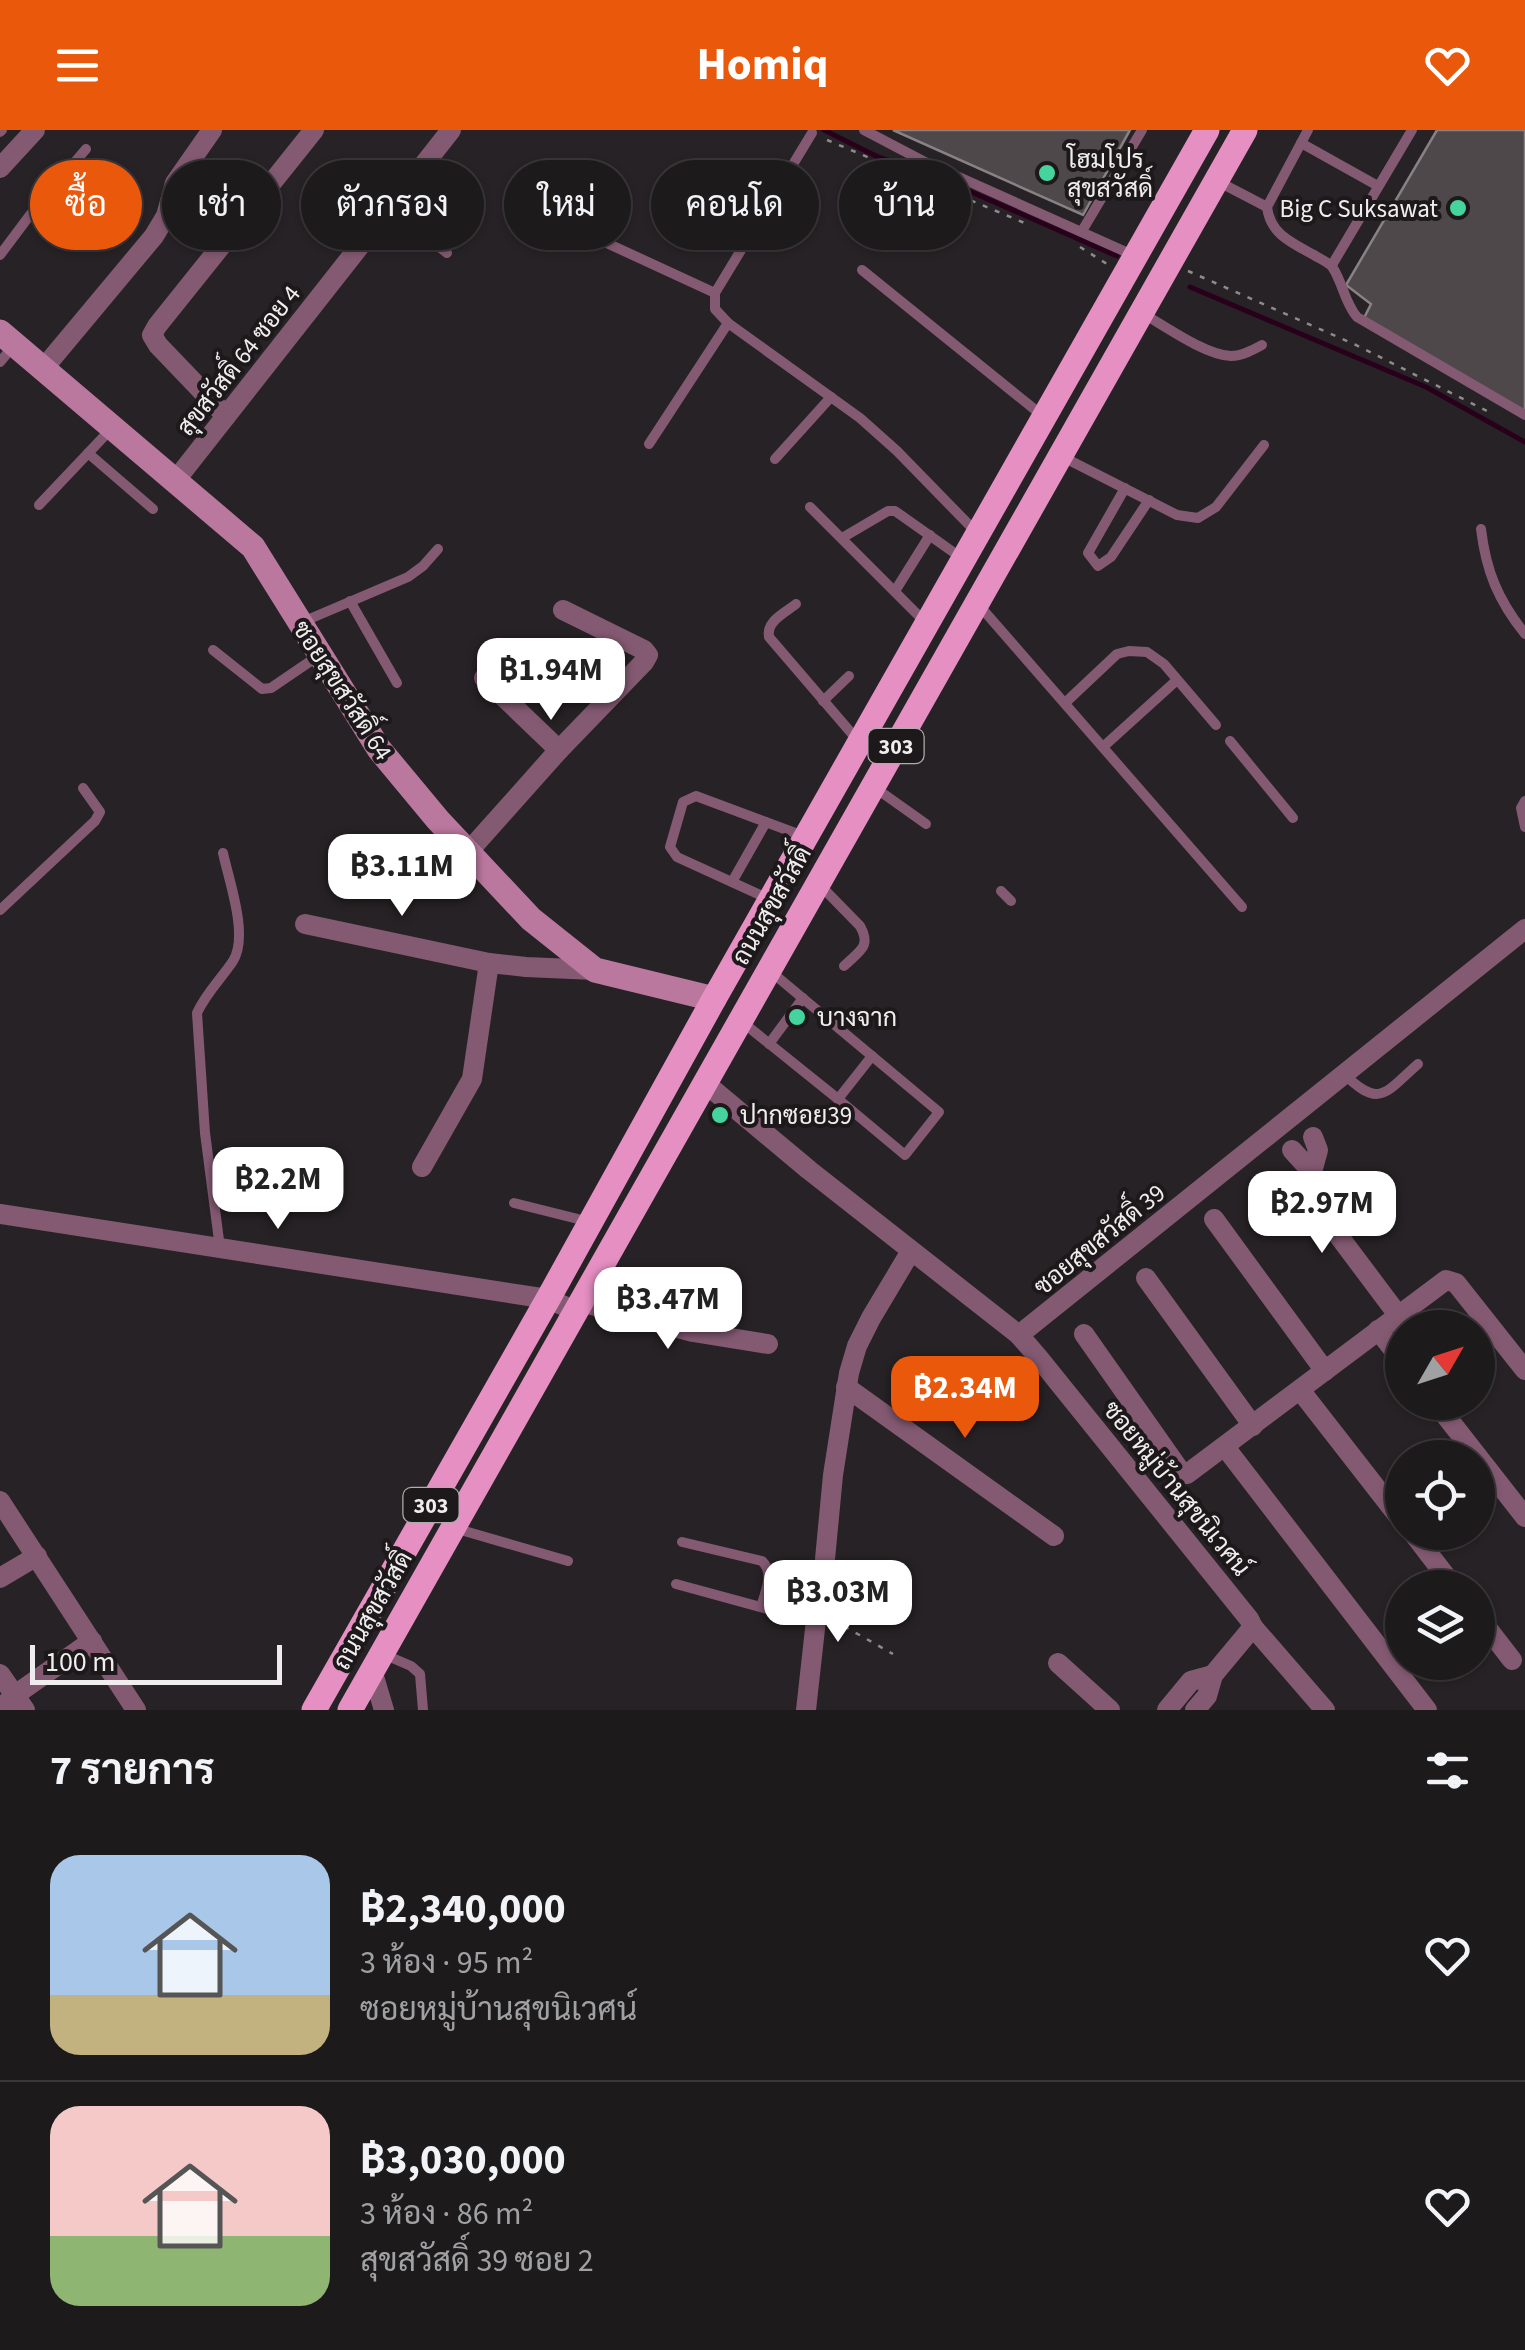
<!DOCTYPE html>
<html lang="th">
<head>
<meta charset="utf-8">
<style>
	:root { --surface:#1d1a1c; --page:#2a2729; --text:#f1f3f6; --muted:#a0a1a3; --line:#3b383b; --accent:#ea580c }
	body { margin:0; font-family:"Source Sans 3",Sarabun,sans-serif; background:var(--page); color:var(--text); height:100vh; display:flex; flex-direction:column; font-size:38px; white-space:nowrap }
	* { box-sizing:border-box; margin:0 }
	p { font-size:32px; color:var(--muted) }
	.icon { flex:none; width:55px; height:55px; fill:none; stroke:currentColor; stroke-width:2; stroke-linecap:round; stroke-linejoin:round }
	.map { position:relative; height:1580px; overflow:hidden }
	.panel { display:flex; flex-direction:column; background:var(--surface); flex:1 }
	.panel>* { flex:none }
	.hud { position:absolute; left:30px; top:30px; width:1000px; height:90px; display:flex; gap:20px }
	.needle { width:65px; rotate:51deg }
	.fabs { position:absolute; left:1385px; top:1180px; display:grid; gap:20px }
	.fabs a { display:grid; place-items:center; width:110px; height:110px; border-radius:50%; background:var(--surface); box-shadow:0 2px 8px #0004,0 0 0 2px var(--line); font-size:50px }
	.scale { position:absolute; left:30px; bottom:25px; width:252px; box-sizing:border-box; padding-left:10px; border:5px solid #f0edef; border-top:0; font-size:28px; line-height:35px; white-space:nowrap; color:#f0edef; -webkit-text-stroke:8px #1d191b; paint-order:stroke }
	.price { position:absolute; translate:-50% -85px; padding:0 22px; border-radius:20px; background:#fff; color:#222; font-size:32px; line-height:65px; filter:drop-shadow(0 2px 5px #0008) }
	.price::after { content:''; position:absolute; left:50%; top:60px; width:30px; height:22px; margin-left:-15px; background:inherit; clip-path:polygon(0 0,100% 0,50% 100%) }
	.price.selected { background:var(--accent); color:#fff }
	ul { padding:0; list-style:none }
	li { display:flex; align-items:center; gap:30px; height:250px; padding:0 50px }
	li+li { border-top:2px solid var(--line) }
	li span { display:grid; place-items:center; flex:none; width:280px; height:200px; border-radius:30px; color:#555 }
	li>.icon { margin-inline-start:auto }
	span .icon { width:120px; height:120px; fill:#fffc; stroke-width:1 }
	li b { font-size:42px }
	h2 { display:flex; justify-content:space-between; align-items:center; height:120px; padding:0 50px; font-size:42px }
	.tag { padding:0 35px; border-radius:45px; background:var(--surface); box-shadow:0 2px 8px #0004,0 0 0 2px var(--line); font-size:35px; line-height:90px }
	.tag.selected { background:var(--accent); color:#fff }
	header { display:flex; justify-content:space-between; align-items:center; height:130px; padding:0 50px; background:var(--accent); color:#fff; font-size:45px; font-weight:700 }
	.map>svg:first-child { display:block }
</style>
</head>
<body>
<header><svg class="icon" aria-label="menu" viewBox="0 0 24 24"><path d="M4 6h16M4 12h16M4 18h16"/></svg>Homiq<svg class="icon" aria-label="heart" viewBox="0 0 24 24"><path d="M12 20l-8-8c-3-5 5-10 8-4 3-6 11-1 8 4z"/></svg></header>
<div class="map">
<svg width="1525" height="1580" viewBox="0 0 1525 1580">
	<rect width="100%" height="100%" fill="#272225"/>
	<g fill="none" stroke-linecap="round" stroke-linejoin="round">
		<g stroke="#28001b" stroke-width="5">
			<polyline points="824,0 876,26 944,50 1117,126"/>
			<polyline points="1190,157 1426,257 1525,312"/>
		</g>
	</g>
	<g fill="#4e484b" stroke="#888285" stroke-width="2.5">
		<polygon points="893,0 1130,0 1083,85"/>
		<polygon points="1437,0 1525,0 1525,282 1364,188 1371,174 1346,155"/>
	</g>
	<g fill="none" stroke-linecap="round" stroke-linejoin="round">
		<g stroke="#8f8b8d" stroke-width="2.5" stroke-dasharray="5 8" stroke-linecap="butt">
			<polyline points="827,10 1027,94"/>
			<polyline points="1080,117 1107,134"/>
			<polyline points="1188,141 1356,215 1493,284"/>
			<polyline points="833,1490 893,1524"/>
		</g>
		<g stroke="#845a72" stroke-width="10">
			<polyline points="864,0 923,31 1135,126"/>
			<path d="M1308,0L1267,77C1270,104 1292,113 1314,125C1320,129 1329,132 1333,138C1343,154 1345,173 1357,187L1525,285"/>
			<polyline points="0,2 2,0"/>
			<polyline points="1301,13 1378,56"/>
			<polyline points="1219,52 1267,77"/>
			<polyline points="390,78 447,123"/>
			<polyline points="572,97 715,163"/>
			<polyline points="1082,101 1142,0"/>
			<polyline points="0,125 30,85 86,19"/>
			<polyline points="1332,135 1412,0"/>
			<polyline points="862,140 1044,287"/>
			<path d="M1142,183C1165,196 1205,225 1231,226C1242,226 1253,220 1262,215"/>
			<polyline points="728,193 860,288 897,321 975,401"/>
			<polyline points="0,232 14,215"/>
			<polyline points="649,314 728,193 715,179 715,163 812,3"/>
			<polyline points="88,323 153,379"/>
			<polyline points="1061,326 1177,385 1198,388 1216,377 1264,315"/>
			<polyline points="775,329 831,267"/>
			<polyline points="1125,358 1088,423 1098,436 1111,427 1149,370"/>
			<polyline points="39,375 111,299"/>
			<polyline points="810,377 926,493"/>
			<path d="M1481,399C1486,441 1498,470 1525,504"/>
			<polyline points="842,408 888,381 895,381 963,429"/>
			<polyline points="895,461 930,405"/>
			<polyline points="350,471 397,553"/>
			<path d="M796,474C785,483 766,491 769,507L859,612"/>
			<polyline points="978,474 1242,777"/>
			<polyline points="300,493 408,447 423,436 438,419"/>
			<polyline points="213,520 262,559 271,558 318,526"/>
			<polyline points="823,571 849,546"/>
			<polyline points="1065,573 1117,524 1129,521 1147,522 1164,534 1216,595"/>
			<polyline points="1230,611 1293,688"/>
			<polyline points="1103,617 1177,550"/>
			<polyline points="874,657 926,694"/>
			<polyline points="1525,671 1521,678 1525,697"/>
			<polyline points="732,752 766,692"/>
			<path d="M819,754L860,796C872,817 859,821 844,836"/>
			<polyline points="1001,761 1011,771"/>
			<polyline points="769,769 677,727 670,717 683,672 696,666 806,707"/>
			<polyline points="0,780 95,691 100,682 83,658"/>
			<polyline points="769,840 939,982 905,1025 838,969"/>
			<polyline points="741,891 838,969 872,926"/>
			<polyline points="769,914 803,868"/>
			<path d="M1344,944C1380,979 1385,963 1418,934"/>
			<polyline points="514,1073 590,1092"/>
			<path d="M220,1118L205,1003L197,883C206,863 221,849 233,831C249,806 229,751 223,723"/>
			<polyline points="454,1398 568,1431"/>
			<path d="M682,1412L762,1431C775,1443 765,1462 761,1477"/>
			<polyline points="676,1454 815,1492"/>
			<polyline points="383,1524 411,1536 420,1544 423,1580"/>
		</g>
		<g stroke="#845a72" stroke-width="20">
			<polyline points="0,38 35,0"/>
			<polyline points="43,239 154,106 166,86 175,53 212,0"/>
			<polyline points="226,286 158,215 152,205 157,196 314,0"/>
			<polyline points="175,351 451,0"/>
			<polyline points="484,548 559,620"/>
			<polyline points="468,722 559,620 644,532 648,525 644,520 563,480"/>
			<polyline points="305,794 489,833"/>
			<polyline points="705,953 809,1040 1019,1205 1525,799"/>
			<polyline points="1292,1020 1312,1042 1318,1020 1313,1007"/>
			<polyline points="422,1037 472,949 489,833 526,837 595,840"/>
			<polyline points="1312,1042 1313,1068 1320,1081 1398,1185"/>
			<polyline points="0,1084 548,1169 576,1181"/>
			<polyline points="1214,1089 1325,1241"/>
			<polyline points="1146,1148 1253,1296"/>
			<polyline points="581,1172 693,1202 768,1214"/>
			<polyline points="1378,1200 1402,1231"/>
			<polyline points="1084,1204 1181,1342 1187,1344 1446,1150 1456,1153 1525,1240"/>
			<polyline points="1019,1205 1038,1227 1249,1489 1253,1497 1213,1545"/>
			<polyline points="846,1257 1054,1406"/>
			<polyline points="1300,1260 1402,1391"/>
			<polyline points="1435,1272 1525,1387"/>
			<polyline points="1225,1317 1427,1580"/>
			<polyline points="0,1371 136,1580"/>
			<polyline points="1412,1402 1455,1458"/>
			<polyline points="825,1429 833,1345 849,1243 857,1216 871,1188 911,1121"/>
			<polyline points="0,1448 37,1426"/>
			<polyline points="1478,1486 1512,1530"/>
			<polyline points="1253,1497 1325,1580"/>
			<polyline points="1058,1533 1110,1580"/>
			<polyline points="372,1540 384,1580"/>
			<polyline points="0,1544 25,1580"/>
			<polyline points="0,1579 15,1565 92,1511"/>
			<polyline points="806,1580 817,1481 824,1444"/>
			<polyline points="1167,1580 1191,1551 1213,1545 1207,1566 1195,1580"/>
		</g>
		<polyline stroke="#bb789f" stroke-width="25" points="0,202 253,417 379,619 438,690 531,789 595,840 714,869"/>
		<g stroke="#e58fc2" stroke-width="25">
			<polyline points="314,1580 548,1169 714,869 1207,0"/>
			<polyline points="350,1580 1245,0"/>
		</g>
	</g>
	<g fill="#46d49e" stroke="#1d191b" stroke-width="4">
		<circle cx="1047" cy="43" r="10"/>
		<circle cx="1458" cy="78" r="10"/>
		<circle cx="797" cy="887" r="10"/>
		<circle cx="720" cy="985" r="10"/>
	</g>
	<g text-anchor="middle" stroke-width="8" stroke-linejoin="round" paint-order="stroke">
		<g fill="#1d191b" stroke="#b1adaf" stroke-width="2.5">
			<rect x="868.5" y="599" width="55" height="34" rx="8"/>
			<rect x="403.5" y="1358" width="55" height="34" rx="8"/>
		</g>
		<g font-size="22" font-weight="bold" fill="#f0edef">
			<text x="896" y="624">303</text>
			<text x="431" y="1383">303</text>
		</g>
		<g font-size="25" fill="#f0edef" stroke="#1d191b" text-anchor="start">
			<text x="1067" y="38">โฮมโปร<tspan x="1067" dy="29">สุขสวัสดิ์</tspan></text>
			<text x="1438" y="87" text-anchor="end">Big C Suksawat</text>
			<text x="817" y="896">บางจาก</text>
			<text x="740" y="994">ปากซอย39</text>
		</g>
		<g font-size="25" fill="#f0edef" stroke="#1d191b">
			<text transform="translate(238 230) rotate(-52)" y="9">สุขสวัสดิ์ 64 ซอย 4</text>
			<text transform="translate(343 560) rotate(57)" y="9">ซอยสุขสวัสดิ์ 64</text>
			<text transform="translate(771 775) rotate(-60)" y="9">ถนนสุขสวัสดิ์</text>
			<text transform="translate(1099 1109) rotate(-39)" y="9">ซอยสุขสวัสดิ์ 39</text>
			<text transform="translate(1177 1358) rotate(51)" y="9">ซอยหมู่บ้านสุขนิเวศน์</text>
			<text transform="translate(372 1480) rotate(-60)" y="9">ถนนสุขสวัสดิ์</text>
		</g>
	</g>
</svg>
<div class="fabs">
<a><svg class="needle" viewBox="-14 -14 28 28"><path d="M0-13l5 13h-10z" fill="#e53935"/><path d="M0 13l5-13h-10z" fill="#a0a1a3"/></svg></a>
<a><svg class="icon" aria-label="locate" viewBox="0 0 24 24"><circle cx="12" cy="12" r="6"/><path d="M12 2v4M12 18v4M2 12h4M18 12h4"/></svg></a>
<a><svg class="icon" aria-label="layers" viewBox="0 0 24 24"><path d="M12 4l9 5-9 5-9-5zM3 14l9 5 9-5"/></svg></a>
</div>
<div class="scale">100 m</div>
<b class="price" style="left:551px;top:593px">฿1.94M</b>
<b class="price" style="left:402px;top:789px">฿3.11M</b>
<b class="price" style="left:278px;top:1102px">฿2.2M</b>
<b class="price" style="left:1322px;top:1126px">฿2.97M</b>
<b class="price" style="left:668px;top:1222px">฿3.47M</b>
<b class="price selected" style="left:965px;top:1311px">฿2.34M</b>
<b class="price" style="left:838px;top:1515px">฿3.03M</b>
<div class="hud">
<a class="tag selected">ซื้อ</a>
<a class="tag">เช่า</a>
<a class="tag">ตัวกรอง</a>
<a class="tag">ใหม่</a>
<a class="tag">คอนโด</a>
<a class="tag">บ้าน</a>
</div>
</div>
<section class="panel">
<h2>7 รายการ<svg class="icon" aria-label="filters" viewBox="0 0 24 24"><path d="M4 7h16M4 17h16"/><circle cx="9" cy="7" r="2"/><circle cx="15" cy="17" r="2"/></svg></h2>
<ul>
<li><span style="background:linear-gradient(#a9c7e8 70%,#c2b280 0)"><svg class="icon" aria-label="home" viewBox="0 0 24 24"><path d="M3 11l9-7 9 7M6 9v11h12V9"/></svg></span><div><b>฿2,340,000</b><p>3 ห้อง · 95 m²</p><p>ซอยหมู่บ้านสุขนิเวศน์</p></div><svg class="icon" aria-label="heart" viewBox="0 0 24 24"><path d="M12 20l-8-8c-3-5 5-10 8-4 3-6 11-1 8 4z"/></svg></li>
<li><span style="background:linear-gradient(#f6c9c9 65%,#8fb573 0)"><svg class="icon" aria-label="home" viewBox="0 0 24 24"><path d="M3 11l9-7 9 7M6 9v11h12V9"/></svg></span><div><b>฿3,030,000</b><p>3 ห้อง · 86 m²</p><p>สุขสวัสดิ์ 39 ซอย 2</p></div><svg class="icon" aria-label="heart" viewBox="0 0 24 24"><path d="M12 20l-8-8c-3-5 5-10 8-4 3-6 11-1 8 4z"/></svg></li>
</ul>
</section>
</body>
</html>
